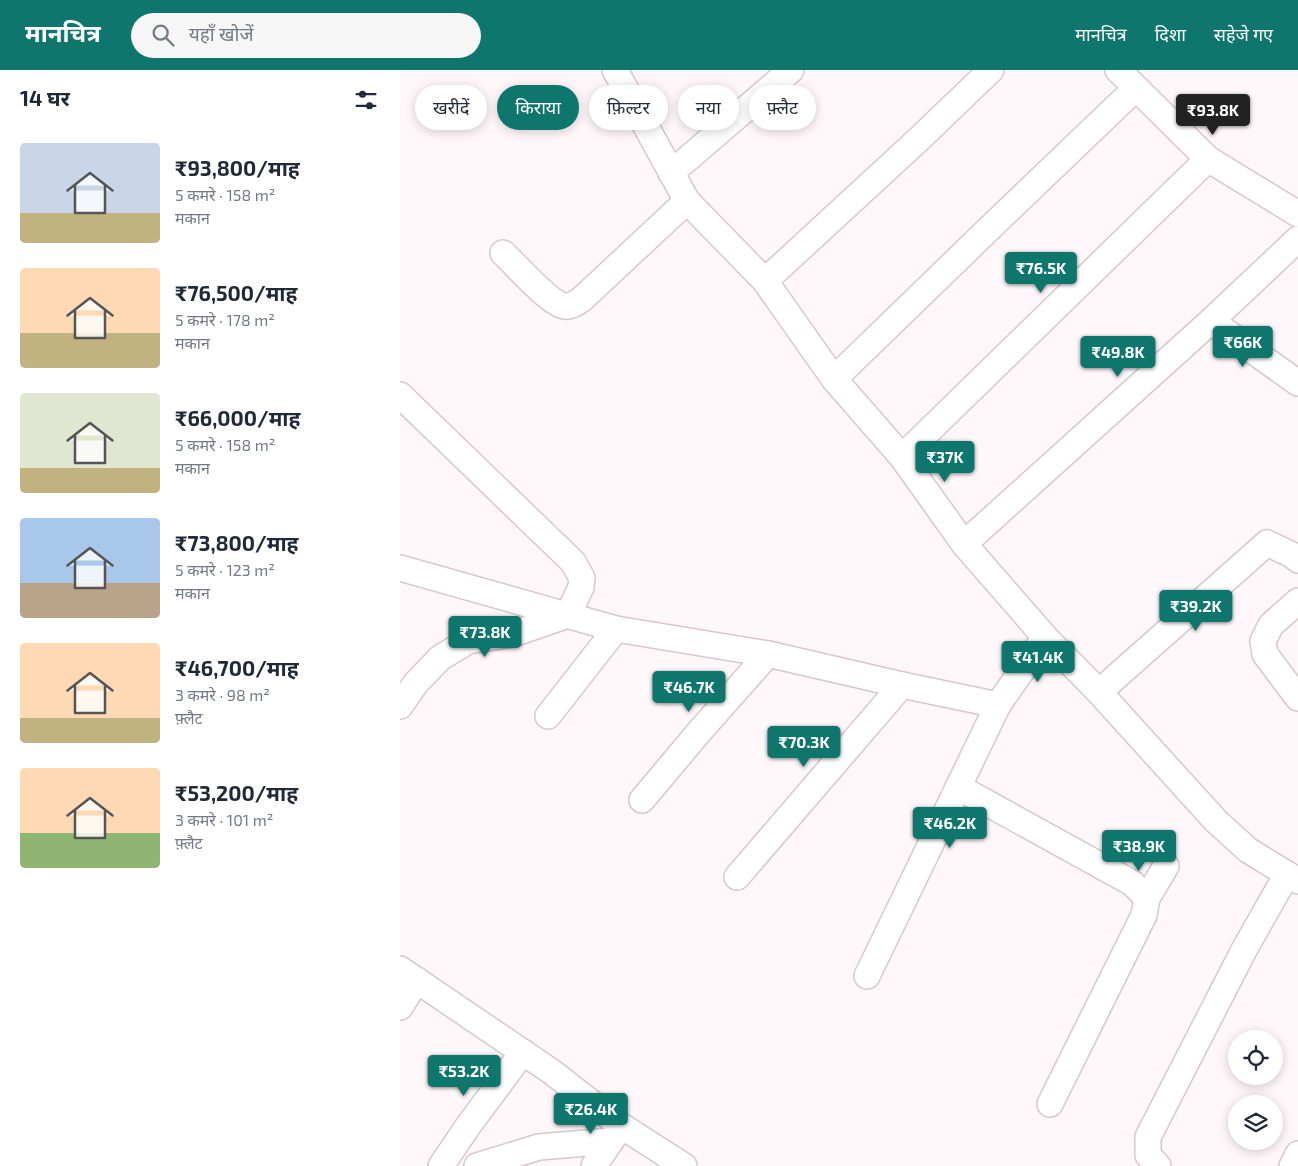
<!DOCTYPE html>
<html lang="hi">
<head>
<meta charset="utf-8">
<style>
	:root { --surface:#fff; --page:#f6f6f7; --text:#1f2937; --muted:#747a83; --accent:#0f766e }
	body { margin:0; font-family:"Exo 2","Noto Sans Devanagari",sans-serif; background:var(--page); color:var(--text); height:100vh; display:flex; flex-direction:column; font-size:19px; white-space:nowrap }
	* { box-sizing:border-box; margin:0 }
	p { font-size:16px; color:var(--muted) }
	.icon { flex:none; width:28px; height:28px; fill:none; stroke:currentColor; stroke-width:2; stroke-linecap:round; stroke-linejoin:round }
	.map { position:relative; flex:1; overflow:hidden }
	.drawer { display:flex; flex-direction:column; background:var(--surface); width:400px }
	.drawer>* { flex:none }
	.banner { position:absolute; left:15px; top:15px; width:475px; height:45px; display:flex; gap:10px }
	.buttons { position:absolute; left:828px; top:960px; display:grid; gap:10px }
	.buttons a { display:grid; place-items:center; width:55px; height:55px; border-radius:50%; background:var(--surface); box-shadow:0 2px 12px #0003; font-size:25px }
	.price { position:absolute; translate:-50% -42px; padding:0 11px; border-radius:5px; background:var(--accent); color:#fff; font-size:16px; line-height:32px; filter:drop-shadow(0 1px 2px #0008) }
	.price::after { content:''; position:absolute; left:50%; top:30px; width:15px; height:11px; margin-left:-8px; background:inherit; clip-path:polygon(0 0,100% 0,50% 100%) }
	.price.selected { background:#222; color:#fff }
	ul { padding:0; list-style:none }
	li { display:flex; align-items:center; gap:15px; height:125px; padding:0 20px }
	li span { display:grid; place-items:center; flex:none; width:140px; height:100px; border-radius:5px; color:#555 }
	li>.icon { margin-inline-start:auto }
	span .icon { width:60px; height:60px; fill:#fffc; stroke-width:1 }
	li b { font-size:21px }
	h2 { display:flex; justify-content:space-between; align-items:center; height:60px; padding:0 20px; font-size:21px }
	.chip { padding:0 18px; border-radius:22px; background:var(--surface); box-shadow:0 2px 12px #0003; font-size:18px; line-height:45px }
	.chip.selected { background:var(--accent); color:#fff }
	header { display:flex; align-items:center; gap:30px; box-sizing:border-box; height:70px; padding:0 25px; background:var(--accent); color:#fff }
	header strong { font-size:24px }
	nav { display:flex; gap:28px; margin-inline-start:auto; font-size:18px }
	.search { width:350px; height:45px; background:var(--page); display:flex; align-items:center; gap:12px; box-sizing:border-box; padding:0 18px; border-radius:28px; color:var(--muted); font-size:19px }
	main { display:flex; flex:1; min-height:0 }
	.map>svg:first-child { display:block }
</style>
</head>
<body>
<header>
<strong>मानचित्र</strong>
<div class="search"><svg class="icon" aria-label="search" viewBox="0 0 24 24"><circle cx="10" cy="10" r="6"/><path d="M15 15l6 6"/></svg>यहाँ खोजें</div>
<nav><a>मानचित्र</a><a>दिशा</a><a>सहेजे गए</a></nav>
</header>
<main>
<section class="drawer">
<h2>14 घर<svg class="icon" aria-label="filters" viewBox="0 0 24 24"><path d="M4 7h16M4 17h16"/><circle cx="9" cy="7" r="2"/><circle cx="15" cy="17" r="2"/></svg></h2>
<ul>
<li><span style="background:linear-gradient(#c9d6e8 70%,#c2b280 0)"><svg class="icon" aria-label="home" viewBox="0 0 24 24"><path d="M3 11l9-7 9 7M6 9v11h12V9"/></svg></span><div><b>₹93,800/माह</b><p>5 कमरे · 158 m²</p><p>मकान</p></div></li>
<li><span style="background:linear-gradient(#ffd9b3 65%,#c2b280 0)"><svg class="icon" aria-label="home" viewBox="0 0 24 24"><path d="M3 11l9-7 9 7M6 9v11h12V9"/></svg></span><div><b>₹76,500/माह</b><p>5 कमरे · 178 m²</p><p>मकान</p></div></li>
<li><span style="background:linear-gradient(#dfe7d0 75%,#c2b280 0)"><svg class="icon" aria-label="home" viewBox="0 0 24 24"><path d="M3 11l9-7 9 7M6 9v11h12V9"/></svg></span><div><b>₹66,000/माह</b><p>5 कमरे · 158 m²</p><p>मकान</p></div></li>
<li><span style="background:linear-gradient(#a9c7e8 65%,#b9a48a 0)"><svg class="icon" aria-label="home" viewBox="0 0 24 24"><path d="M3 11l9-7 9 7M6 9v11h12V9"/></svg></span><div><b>₹73,800/माह</b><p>5 कमरे · 123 m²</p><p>मकान</p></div></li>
<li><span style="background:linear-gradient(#ffd9b3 75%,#c2b280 0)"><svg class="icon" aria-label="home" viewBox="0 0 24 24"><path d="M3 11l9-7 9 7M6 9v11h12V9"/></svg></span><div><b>₹46,700/माह</b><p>3 कमरे · 98 m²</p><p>फ़्लैट</p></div></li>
<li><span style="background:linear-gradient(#ffd9b3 65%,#8fb573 0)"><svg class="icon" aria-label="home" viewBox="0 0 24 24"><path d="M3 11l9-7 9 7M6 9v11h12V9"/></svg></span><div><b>₹53,200/माह</b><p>3 कमरे · 101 m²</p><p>फ़्लैट</p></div></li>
</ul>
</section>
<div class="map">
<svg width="898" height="1096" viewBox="0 0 898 1096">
	<rect width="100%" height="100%" fill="#fff7f9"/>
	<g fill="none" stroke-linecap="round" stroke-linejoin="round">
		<defs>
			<g id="minor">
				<polyline points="215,0 287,131 365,211 434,309 502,387 564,474 645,567 699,622 816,751 848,780 898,811"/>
				<polyline points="718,0 808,89 898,144"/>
				<polyline points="271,103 391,0"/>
				<path d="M103,183C115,194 149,233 164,236C171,237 176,233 182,229L287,131"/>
				<polyline points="365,211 518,70 591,0"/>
				<polyline points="811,251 898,313"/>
				<polyline points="434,309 595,153 736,18"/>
				<polyline points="0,325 173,492 182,508 181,517 168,545 113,564 68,571 40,588 16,613 0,636"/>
				<polyline points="502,387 808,89"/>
				<polyline points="564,474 811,251 898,169"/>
				<polyline points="0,498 216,559 368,584 502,615 598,635"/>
				<polyline points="898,531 871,555 863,571 865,584 898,628"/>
				<polyline points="699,622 867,473 892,485 898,490"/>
				<polyline points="148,646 216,559"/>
				<polyline points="558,717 732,813 747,828 744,845 650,1034"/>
				<polyline points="242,730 299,662 368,584"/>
				<polyline points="337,807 502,615"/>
				<polyline points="747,828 766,796"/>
				<polyline points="0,899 152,1002 220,1055 284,1096"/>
				<polyline points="467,906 598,635 645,567"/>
				<polyline points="0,937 17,910"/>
				<polyline points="41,1096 68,1056 123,982"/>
				<polyline points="77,1096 139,1077 211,1071"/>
				<polyline points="194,1096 217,1062"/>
				<polyline points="758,1096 748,1085 748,1067 844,880 887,804"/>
				<polyline points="892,1096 898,1084"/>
			</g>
		</defs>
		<use href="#minor" stroke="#d9c6cb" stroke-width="28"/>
		<use href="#minor" stroke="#fff" stroke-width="25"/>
	</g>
</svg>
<div class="buttons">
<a><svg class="icon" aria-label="locate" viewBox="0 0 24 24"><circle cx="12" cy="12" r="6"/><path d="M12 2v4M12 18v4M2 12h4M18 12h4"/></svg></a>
<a><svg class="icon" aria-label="layers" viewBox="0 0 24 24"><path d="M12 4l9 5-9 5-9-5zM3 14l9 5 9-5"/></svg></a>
</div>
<b class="price selected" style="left:813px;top:66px">₹93.8K</b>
<b class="price" style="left:641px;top:224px">₹76.5K</b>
<b class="price" style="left:843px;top:298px">₹66K</b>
<b class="price" style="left:718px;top:308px">₹49.8K</b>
<b class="price" style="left:545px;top:413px">₹37K</b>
<b class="price" style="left:796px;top:562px">₹39.2K</b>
<b class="price" style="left:85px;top:588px">₹73.8K</b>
<b class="price" style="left:638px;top:613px">₹41.4K</b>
<b class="price" style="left:289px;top:643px">₹46.7K</b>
<b class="price" style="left:404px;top:698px">₹70.3K</b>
<b class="price" style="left:550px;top:779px">₹46.2K</b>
<b class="price" style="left:739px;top:802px">₹38.9K</b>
<b class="price" style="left:64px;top:1027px">₹53.2K</b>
<b class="price" style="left:191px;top:1065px">₹26.4K</b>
<div class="banner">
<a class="chip">खरीदें</a>
<a class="chip selected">किराया</a>
<a class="chip">फ़िल्टर</a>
<a class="chip">नया</a>
<a class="chip">फ़्लैट</a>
</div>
</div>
</main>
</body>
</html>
